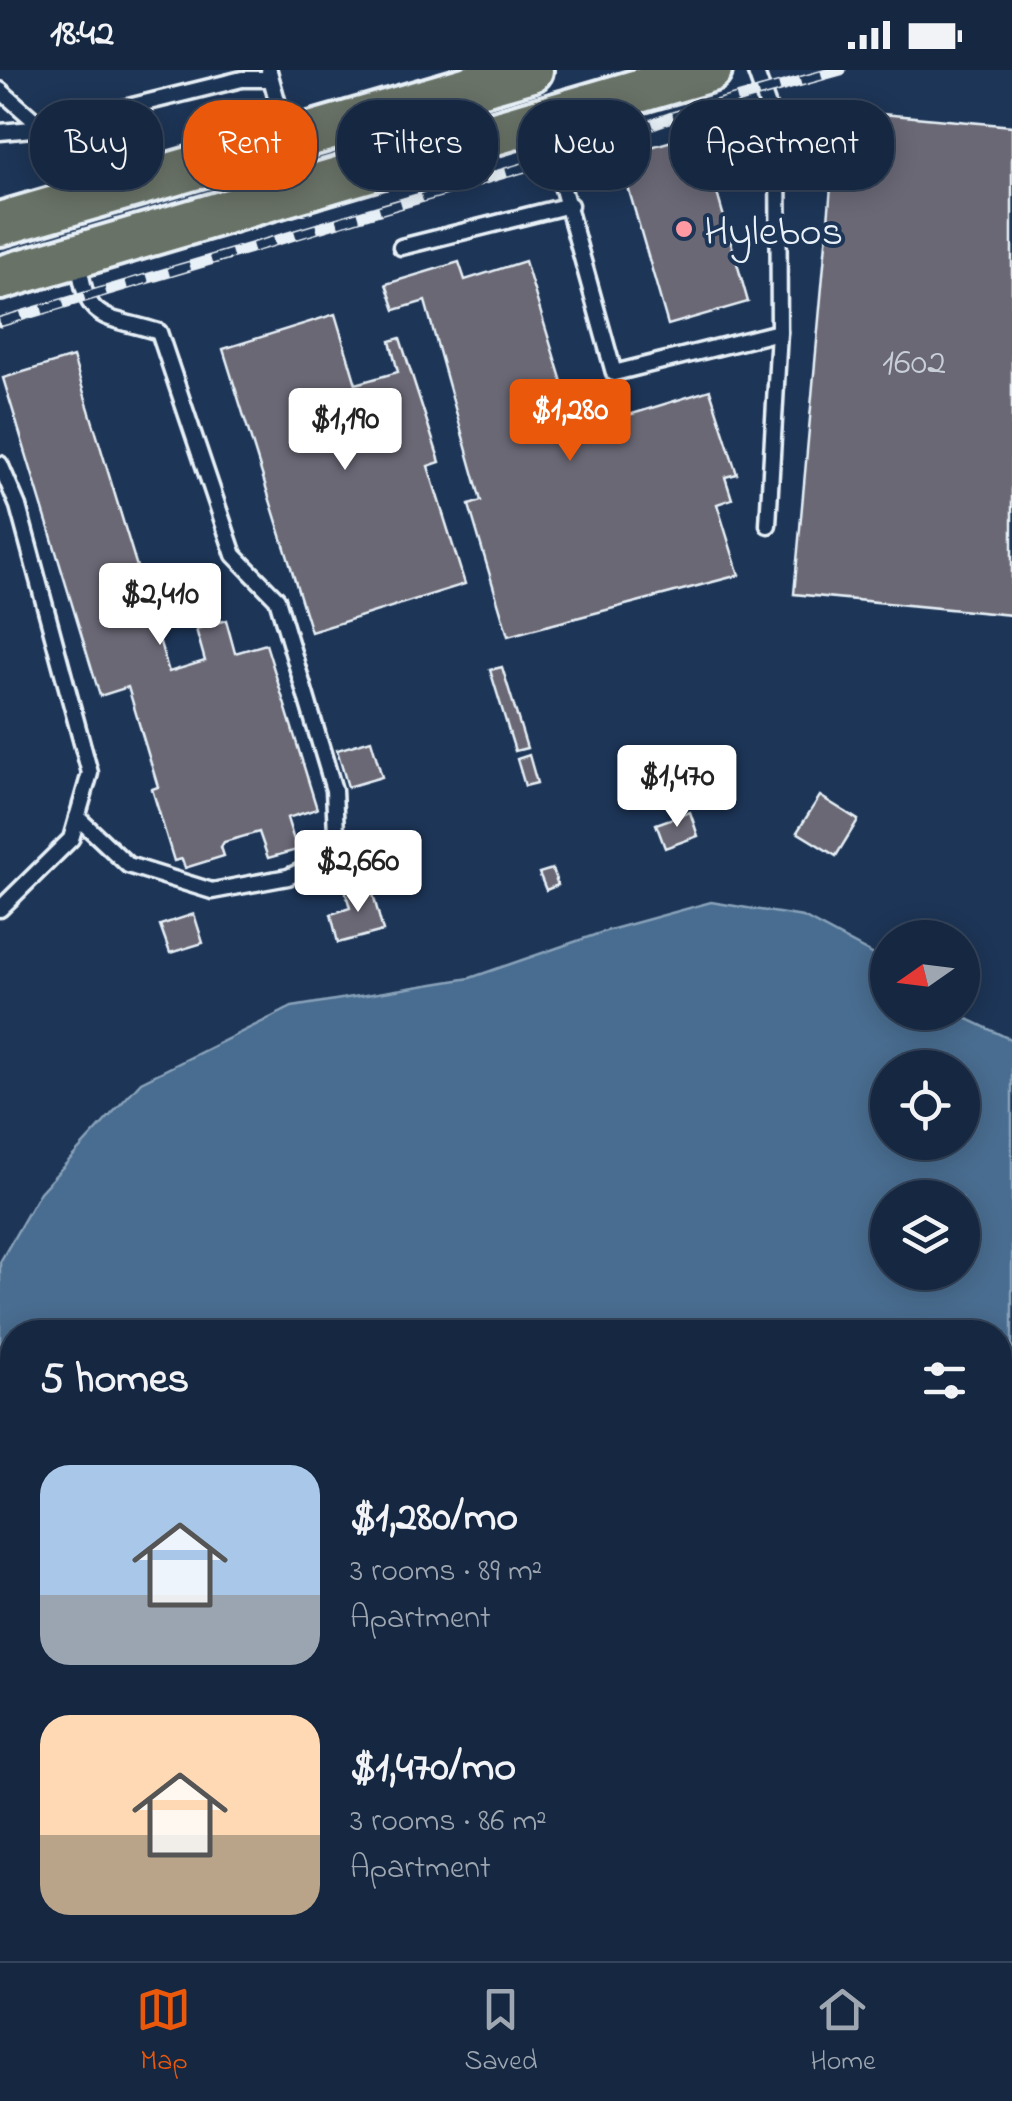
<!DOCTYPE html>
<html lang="en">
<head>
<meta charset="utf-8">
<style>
	:root { --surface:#162841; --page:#1f3048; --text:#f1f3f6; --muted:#9ea6b1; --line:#35445a; --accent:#ea580c }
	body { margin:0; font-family:"Indie Flower",sans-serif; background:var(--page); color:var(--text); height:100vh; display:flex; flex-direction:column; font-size:38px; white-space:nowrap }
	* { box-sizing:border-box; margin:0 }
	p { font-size:32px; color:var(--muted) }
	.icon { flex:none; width:55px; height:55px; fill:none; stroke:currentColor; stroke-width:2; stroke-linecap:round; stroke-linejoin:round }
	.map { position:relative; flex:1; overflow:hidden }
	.drawer { position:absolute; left:0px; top:1250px; width:1012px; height:642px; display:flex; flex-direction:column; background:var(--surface); border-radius:40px 40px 0 0; box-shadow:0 5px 25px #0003,0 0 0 2px var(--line) }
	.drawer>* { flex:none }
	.hud { position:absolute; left:30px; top:30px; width:952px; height:90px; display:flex; gap:20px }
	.needle { width:65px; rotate:256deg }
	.buttons { position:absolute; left:870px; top:850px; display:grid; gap:20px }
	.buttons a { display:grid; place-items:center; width:110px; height:110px; border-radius:50%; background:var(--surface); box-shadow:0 5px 25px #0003,0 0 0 2px var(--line); font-size:50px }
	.price { position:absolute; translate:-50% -85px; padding:0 22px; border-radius:10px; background:#fff; color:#222; font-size:32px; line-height:65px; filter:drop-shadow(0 2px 5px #0008) }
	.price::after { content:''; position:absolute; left:50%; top:60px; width:30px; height:22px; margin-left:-15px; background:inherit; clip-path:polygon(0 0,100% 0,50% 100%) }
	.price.selected { background:var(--accent); color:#fff }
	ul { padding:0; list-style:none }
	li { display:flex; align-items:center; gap:30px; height:250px; padding:0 40px }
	li span { display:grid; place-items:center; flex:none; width:280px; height:200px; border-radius:30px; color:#555 }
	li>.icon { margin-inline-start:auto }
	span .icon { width:120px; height:120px; fill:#fffc; stroke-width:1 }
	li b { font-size:42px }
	h2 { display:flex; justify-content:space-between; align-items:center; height:120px; padding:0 40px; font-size:42px }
	.chip { padding:0 35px; border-radius:40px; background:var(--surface); box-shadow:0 5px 25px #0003,0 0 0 2px var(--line); font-size:35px; line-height:90px }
	.chip.selected { background:var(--accent); color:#fff }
	.status { display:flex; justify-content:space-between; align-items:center; height:70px; padding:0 50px; background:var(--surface); direction:ltr }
	.status svg { height:28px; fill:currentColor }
	.tabs { display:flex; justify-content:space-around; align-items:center; height:140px; border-top:2px solid var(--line); background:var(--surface); font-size:28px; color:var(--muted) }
	.tabs a { display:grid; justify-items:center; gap:5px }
	.tabs .selected { color:var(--accent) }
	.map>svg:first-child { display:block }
</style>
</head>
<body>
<div class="status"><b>18:42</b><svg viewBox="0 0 49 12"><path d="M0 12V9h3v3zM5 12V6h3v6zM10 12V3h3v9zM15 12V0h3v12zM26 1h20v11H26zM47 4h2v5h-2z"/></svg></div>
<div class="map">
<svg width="1012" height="1891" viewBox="0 0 1012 1891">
	<rect width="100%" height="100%" fill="#1d3557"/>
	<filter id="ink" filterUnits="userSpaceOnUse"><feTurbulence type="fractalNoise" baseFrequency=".01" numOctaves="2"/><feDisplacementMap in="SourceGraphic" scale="20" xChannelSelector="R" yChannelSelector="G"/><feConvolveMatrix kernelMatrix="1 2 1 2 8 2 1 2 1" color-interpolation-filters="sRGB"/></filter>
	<g filter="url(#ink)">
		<path fill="#496d90" stroke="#89a2ba" stroke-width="2.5" fill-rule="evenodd" d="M711,832L803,847L887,892L888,942L955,943L1012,970V1891H0V1192L40,1122L141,1012L292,937L470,908L606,861ZM888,998H962V1072H888ZM888,1128H962V1202H888ZM12,1262H1000V1880H12Z"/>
		<g fill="#6b6874" stroke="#e8f1f8" stroke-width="2.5">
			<polygon points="838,40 1012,56 1012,545 794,524"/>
			<polygon points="700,63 748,232 668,255 619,86"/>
			<polygon points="525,191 577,361 710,320 737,404 725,407 732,429 717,434 739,505 508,566 469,435 481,431 425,231 395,240 386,214 459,192 465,210"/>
			<polygon points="335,244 356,314 398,302 390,271 400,268 440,392 428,396 465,514 311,562 223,279"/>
			<polygon points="73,287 169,602 205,591 196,559 226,550 235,583 266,574 317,739 287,748 297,780 268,788 259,762 224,772 221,777 224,786 185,798 182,789 174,791 152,719 158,717 128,617 100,626 3,308"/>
			<polygon points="502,597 527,678 515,681 490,600"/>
			<polygon points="371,670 382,707 348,717 337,680"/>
			<polygon points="529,685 537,713 525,716 517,689"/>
			<polygon points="820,726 858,750 836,786 797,762"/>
			<polygon points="690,742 698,766 665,778 656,754"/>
			<polygon points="552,799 558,815 546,820 539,803"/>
			<polygon points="370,813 383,861 338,873 331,844 350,838 345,820"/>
			<polygon points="194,844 203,873 170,883 160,855"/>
		</g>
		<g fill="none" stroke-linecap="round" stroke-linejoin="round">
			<defs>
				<g id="service">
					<polyline points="755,0 778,65 779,262 768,455"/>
					<polyline points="269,1 287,67"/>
					<polyline points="0,20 43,58"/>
					<polyline points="545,54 614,303 779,262"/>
					<polyline points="0,62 43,58 242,9 270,9"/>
					<polyline points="401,177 570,135"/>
					<polyline points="0,394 18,436 90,703 71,769 0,839"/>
					<path d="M77,747L128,795L212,821L288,807L320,792L336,763L334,720L277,529L234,485L159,262C105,245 86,254 79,192"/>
				</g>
				<g id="primary">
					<polyline points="0,154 531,0"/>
					<polyline points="0,208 710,0"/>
				</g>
			</defs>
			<use href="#service" stroke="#e8f1f8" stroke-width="21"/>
			<use href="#primary" stroke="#e8f1f8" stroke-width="50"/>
			<use href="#service" stroke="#1d3557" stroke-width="14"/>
			<use href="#primary" stroke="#697266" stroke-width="42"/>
			<defs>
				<polyline id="rail" points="0,252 556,88 675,46 841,0"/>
			</defs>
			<use href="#rail" stroke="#e8f1f8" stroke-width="11"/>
			<use href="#rail" stroke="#1d3557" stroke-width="8" stroke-dasharray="22" stroke-linecap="butt"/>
		</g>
	</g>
	<circle fill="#ff9aa2" stroke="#1d3557" stroke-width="4" cx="684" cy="159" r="10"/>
	<g text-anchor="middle" stroke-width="8" stroke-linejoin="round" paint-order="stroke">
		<g font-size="38" fill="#c9cfd7">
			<text x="914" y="303">1602</text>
		</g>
		<g font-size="42" fill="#e8f1f8" stroke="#1d3557" text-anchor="start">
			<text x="704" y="174">Hylebos</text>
		</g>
	</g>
</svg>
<div class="buttons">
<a><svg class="needle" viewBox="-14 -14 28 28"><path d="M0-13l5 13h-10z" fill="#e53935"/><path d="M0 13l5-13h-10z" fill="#9ea6b1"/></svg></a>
<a><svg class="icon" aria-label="locate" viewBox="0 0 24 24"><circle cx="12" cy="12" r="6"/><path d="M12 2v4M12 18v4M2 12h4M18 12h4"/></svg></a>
<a><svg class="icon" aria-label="layers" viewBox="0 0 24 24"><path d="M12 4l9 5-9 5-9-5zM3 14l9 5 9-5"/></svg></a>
</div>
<b class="price selected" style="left:570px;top:394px">$1,280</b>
<b class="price" style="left:345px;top:403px">$1,190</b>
<b class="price" style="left:160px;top:578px">$2,410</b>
<b class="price" style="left:677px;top:760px">$1,470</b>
<b class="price" style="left:358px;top:845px">$2,660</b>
<div class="hud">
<a class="chip">Buy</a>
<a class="chip selected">Rent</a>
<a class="chip">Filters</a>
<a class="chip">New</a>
<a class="chip">Apartment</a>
</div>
<section class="drawer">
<h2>5 homes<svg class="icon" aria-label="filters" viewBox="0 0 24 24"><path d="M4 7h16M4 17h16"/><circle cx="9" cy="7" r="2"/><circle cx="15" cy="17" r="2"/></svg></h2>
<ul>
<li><span style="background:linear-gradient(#a9c7e8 65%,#9aa5b1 0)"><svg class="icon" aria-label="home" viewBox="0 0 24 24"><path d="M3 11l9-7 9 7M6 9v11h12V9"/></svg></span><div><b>$1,280/mo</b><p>3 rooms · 89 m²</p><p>Apartment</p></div></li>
<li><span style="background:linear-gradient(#ffd9b3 60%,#b9a48a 0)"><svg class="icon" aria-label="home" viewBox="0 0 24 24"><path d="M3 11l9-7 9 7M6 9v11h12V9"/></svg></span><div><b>$1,470/mo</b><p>3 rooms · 86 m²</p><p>Apartment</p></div></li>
</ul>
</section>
</div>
<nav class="tabs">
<a class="selected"><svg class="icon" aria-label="map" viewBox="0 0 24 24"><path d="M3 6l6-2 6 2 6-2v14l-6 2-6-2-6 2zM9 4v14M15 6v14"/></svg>Map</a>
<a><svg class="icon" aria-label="saved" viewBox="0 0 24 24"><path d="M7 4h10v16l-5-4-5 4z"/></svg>Saved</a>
<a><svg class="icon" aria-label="home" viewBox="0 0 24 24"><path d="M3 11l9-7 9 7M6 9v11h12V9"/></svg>Home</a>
</nav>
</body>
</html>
